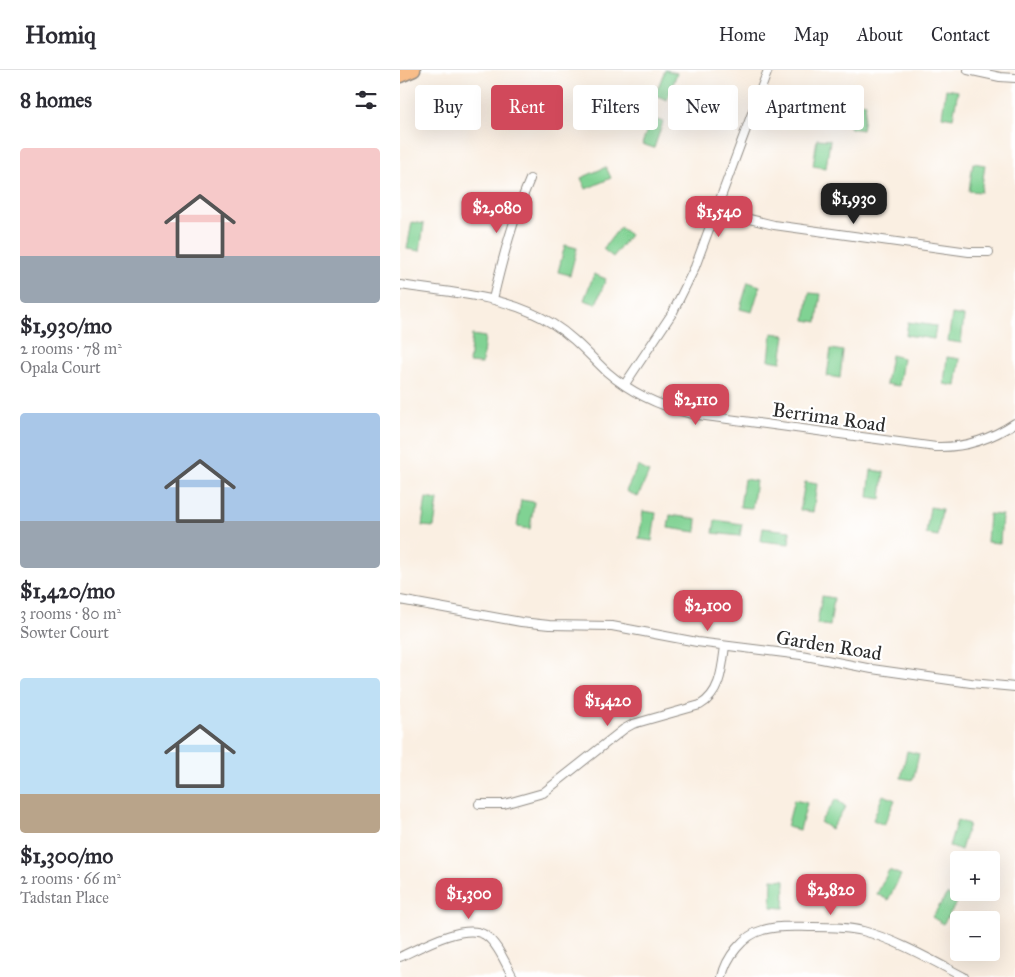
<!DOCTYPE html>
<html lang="en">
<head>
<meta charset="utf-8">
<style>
	:root { --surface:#fff; --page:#f7f7f7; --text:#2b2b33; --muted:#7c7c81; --line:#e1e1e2; --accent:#d1495b }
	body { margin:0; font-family:"IM FELL Great Primer",serif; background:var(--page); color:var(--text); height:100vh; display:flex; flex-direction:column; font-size:19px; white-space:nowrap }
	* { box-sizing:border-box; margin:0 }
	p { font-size:16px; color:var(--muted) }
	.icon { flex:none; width:28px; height:28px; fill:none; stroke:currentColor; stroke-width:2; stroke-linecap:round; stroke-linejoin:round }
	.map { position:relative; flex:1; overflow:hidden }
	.details { display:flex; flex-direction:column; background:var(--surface); width:400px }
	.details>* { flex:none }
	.guide { position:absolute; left:15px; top:15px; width:475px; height:45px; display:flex; gap:10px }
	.tools { position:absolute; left:550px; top:781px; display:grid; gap:10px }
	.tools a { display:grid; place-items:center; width:50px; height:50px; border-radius:5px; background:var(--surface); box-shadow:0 5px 20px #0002; font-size:25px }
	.price { position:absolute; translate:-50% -42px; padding:0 11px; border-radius:10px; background:var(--accent); color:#fff; font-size:16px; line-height:32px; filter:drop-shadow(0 1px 2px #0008) }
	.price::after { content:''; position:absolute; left:50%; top:30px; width:15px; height:11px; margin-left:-8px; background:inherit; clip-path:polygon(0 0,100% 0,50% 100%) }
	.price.active { background:#222; color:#fff }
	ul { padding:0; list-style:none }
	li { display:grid; align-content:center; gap:10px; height:265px; padding:0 20px }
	li span { display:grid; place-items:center; height:155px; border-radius:5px; color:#555 }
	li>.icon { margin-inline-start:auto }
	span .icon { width:90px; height:90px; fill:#fffc; stroke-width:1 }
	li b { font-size:21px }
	h2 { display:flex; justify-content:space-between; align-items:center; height:60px; padding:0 20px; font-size:21px }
	.tag { padding:0 18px; border-radius:5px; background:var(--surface); box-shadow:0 5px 20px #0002; font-size:18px; line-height:45px }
	.tag.active { background:var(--accent); color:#fff }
	header { display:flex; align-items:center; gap:30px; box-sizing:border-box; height:70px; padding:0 25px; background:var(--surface); border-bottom:1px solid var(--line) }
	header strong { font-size:24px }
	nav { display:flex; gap:28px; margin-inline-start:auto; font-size:18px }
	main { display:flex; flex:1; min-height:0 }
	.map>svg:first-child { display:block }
</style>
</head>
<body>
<header>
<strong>Homiq</strong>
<nav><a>Home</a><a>Map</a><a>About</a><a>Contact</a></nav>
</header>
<main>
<section class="details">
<h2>8 homes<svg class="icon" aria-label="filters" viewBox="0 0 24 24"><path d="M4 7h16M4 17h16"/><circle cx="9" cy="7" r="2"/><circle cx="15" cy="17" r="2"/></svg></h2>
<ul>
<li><span style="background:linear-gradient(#f6c9c9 70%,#9aa5b1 0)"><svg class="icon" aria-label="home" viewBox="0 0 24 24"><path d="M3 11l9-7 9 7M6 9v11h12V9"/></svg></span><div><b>$1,930/mo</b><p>2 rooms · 78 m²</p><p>Opala Court</p></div></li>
<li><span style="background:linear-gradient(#a9c7e8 70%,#9aa5b1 0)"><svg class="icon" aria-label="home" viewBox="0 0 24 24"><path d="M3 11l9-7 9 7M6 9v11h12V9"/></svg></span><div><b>$1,420/mo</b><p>3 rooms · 80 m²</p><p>Sowter Court</p></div></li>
<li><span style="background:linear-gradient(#bfe0f5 75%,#b9a48a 0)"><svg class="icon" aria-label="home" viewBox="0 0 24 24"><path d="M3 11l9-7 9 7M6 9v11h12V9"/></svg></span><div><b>$1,300/mo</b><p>2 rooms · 66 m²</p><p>Tadstan Place</p></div></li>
</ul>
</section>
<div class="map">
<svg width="615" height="907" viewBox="0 0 615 907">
	<rect width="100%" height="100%" fill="#fff"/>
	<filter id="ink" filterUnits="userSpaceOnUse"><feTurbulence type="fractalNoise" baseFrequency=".02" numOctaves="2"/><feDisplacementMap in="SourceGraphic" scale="10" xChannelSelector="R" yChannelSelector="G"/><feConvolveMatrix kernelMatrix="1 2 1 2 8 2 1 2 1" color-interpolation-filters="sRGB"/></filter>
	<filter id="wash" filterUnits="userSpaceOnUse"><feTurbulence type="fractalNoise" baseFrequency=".0096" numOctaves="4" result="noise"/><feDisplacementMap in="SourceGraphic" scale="20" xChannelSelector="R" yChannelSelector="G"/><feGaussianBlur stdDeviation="1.12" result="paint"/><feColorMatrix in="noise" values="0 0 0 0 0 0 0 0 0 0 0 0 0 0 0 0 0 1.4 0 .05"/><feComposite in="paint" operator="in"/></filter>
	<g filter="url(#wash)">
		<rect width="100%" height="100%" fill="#faefe2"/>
		<g fill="#80d293" stroke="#567e5f">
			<polygon points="265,0 277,3 267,30 255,25"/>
			<polygon points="546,19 558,21 553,48 542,46"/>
			<polygon points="453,31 466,33 462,60 450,58"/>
			<polygon points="251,48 263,52 254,78 242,74"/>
			<polygon points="417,69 430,70 426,98 413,96"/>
			<polygon points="573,93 585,95 581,122 569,121"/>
			<polygon points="206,97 211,108 186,119 181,108"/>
			<polygon points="12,152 24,154 20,181 7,179"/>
			<polygon points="220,157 230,165 213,187 203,179"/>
			<polygon points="165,175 177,178 170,205 158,202"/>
			<polygon points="194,204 206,209 196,234 184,230"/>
			<polygon points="348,212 360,216 352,242 340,239"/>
			<polygon points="409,223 421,224 417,252 405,250"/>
			<polygon points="552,244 564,246 561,273 548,271"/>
			<polygon points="508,252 536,256 534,269 506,265"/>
			<polygon points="372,263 385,265 381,292 369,290"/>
			<polygon points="72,265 85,267 82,294 69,293"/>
			<polygon points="431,279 443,281 440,308 427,306"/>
			<polygon points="491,285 503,288 499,316 486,314"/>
			<polygon points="547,287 560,289 556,316 544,314"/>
			<polygon points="238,396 249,402 238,427 226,421"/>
			<polygon points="471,400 484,402 481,429 468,427"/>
			<polygon points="344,409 356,411 352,438 340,437"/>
			<polygon points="405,412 417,414 413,442 400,440"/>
			<polygon points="26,428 38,430 34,457 22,456"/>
			<polygon points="121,430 134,432 130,459 117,457"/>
			<polygon points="530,437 542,439 538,466 526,464"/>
			<polygon points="243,441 256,443 252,471 239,469"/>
			<polygon points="589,444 602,445 600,473 587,472"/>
			<polygon points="270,445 297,449 296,462 268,458"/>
			<polygon points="315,450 342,454 340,466 313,463"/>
			<polygon points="363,458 390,461 389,474 361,471"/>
			<polygon points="422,526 434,528 430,556 417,554"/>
			<polygon points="507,681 519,684 513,710 501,708"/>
			<polygon points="483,725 495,730 484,755 473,750"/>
			<polygon points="436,729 446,737 431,759 420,752"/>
			<polygon points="394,730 407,733 400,760 387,757"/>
			<polygon points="557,750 569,754 561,780 549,776"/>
			<polygon points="489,800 501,805 488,830 477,824"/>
			<polygon points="372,809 385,810 384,838 371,837"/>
			<polygon points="547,824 558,831 543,854 532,847"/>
		</g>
	</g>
	<g filter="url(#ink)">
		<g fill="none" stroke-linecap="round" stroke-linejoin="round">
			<defs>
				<g id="street">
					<polyline points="568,0 600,7 615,8"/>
					<polyline points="317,141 374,155 569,182 589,182"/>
					<path d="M0,215C52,223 107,225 153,254C174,267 189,285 207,302C231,323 260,336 291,344L536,377C565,378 591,369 615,353"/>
					<path d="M93,229C103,187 113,149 130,109"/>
					<polyline points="225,314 273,242 295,197 368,0"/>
					<polyline points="0,530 121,552 149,555 212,556 297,572 401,585 472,599 571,613 615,617"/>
					<path d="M79,734H104L143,723L224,659L233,654L300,635C321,623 322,598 325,576"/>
					<path d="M0,887C19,878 65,852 85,865C98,874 105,893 113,907"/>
					<path d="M322,907C326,888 343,865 363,860C379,855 397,857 413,857C430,857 447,857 463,861C497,870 533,891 564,907"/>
				</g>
				<polyline id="primary" points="0,6 14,0"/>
			</defs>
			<use href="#street" stroke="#928d86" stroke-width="10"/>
			<use href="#primary" stroke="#928d86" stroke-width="15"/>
			<use href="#street" stroke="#fff" stroke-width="8"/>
			<use href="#primary" stroke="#f8bd89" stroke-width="12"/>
		</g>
	</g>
	<g text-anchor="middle" stroke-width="4.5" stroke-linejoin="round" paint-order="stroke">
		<g font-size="20" fill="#2b2b2b" stroke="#fff">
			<text transform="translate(429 347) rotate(8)" y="7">Berrima Road</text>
			<text transform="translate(429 575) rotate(9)" y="7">Garden Road</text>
		</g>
	</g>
</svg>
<div class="tools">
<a>+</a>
<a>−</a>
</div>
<b class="price active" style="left:454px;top:155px">$1,930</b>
<b class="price" style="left:97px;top:164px">$2,080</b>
<b class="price" style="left:319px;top:168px">$1,540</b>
<b class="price" style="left:296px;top:356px">$2,110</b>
<b class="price" style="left:308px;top:562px">$2,100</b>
<b class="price" style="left:208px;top:657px">$1,420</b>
<b class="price" style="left:431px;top:846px">$2,820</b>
<b class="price" style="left:69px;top:850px">$1,300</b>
<div class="guide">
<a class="tag">Buy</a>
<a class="tag active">Rent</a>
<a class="tag">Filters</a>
<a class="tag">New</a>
<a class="tag">Apartment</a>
</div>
</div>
</main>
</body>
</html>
